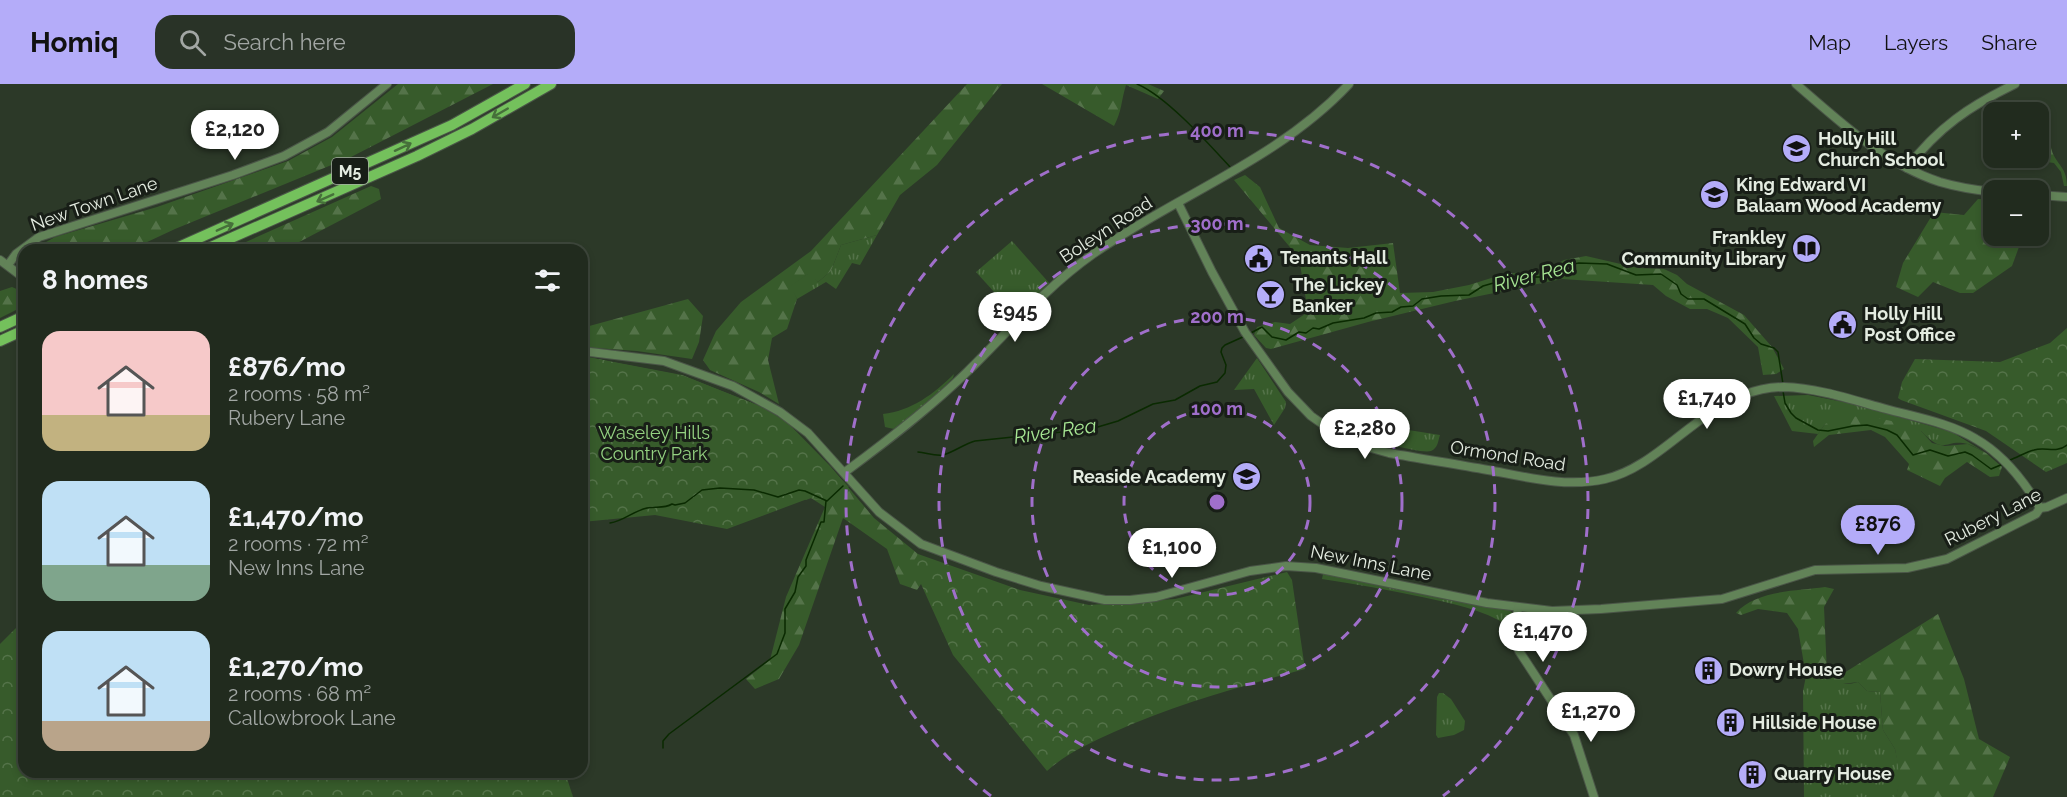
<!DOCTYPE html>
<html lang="en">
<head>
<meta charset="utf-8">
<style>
	:root { --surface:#212b1e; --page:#293327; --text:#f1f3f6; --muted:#a2a7a4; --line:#3e473c; --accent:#b4acf9 }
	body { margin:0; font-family:Raleway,sans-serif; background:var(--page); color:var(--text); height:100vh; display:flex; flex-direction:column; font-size:22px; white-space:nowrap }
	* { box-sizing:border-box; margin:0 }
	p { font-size:20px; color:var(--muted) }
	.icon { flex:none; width:33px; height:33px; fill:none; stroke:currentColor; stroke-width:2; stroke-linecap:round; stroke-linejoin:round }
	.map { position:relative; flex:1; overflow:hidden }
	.sheet { position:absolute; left:18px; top:160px; width:570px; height:534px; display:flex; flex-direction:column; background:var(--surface); border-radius:18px; box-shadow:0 3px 9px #0003,0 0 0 2px var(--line) }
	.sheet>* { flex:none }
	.buttons { position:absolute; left:1983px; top:18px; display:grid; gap:12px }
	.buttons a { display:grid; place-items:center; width:66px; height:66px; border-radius:12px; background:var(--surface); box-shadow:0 3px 9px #0003,0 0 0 2px var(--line); font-size:30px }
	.price { position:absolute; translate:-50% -51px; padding:0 14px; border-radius:21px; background:#fff; color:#222; font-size:20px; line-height:39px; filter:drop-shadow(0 2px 3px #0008) }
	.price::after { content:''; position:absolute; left:50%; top:36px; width:18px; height:14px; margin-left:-9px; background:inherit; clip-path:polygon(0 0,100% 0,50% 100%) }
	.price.on { background:var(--accent); color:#111 }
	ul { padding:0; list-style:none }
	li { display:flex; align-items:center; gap:18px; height:150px; padding:0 24px }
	li span { display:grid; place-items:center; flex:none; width:168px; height:120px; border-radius:18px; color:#555 }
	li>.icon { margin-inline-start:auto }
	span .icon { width:72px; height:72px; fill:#fffc; stroke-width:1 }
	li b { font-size:26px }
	h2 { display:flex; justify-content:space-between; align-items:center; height:72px; padding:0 24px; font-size:26px }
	header { display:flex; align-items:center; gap:36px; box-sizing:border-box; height:84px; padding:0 30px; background:var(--accent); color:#111 }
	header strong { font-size:28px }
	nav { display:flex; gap:33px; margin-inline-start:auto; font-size:21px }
	.search { width:420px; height:54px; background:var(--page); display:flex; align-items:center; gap:15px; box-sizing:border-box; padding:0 21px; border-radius:18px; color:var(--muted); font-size:22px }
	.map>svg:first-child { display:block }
</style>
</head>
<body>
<header>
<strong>Homiq</strong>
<div class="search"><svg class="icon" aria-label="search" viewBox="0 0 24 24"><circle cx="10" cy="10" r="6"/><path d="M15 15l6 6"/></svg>Search here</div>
<nav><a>Map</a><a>Layers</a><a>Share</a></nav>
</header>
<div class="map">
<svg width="2067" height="713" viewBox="0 0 2067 713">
	<defs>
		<pattern id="grass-tufts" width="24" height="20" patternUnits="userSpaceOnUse" patternTransform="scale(1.5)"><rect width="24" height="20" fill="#375b2b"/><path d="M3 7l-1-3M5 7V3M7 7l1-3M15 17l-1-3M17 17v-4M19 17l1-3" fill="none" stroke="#547349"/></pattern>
		<pattern id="forest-firs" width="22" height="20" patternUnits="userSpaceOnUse" patternTransform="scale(1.5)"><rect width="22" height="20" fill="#375b2b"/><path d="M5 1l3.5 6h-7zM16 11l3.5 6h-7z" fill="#547349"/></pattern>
		<pattern id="park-crowns" width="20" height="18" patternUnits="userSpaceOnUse" patternTransform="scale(1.5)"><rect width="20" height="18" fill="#375b2b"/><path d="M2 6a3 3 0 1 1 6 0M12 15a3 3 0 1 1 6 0" fill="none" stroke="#547349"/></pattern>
	</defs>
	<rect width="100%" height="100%" fill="#2c3928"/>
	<g fill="url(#grass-tufts)">
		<polygon points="877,151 860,181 852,179 836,205 826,198 797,215 790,202 809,189 818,198 831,187 841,161"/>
		<polygon points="1012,157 1050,200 1014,230 976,188"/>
		<polygon points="1257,274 1286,318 1285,324 1274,341 1254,305 1234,306"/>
		<path d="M954,290L953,294L921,326L894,345L885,343L883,330C911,327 934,310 954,290Z"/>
		<path d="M1808,311L1853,320L1952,348L1986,369C1980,366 1974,362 1968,360C1944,354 1946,373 1921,347L1825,340L1818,350L1792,347L1774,312Z"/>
		<path d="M1364,339L1440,351C1438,357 1438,364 1431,367C1420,370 1374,356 1360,353Z"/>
		<path d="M1326,488L1507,525L1512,528L1513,538L1509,542C1482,525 1453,520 1422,513C1389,506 1356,500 1322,495L1323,490Z"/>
		<path d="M1816,588C1828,598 1843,603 1858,598L1867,607L1880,608L1883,646L1895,665L1901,693L1896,713H1804L1803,607L1806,592Z"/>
		<polygon points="1439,609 1443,609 1451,615 1465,637 1464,646 1454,651 1438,654 1436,651 1437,613"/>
	</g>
	<g fill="url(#forest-firs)">
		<polygon points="398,0 493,0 351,73 175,145 130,166 32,166 55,153 157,123 288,77 332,53"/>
		<polygon points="967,0 1002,0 937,81 900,111 877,151 841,161 831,187 818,198 808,190 791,202 797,215 787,245 772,254 768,276 779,320 759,308 710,286 703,276 716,247 741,218 811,167"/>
		<path d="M1042,0H1148L1164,7L1158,15L1126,1C1121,17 1122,27 1114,42Z"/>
		<path d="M2051,63C2054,80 2067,81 2067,102H2064L2061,88L2054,79L2033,76L2030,74H2038L2039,64Z"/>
		<polygon points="1245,91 1260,103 1279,144 1310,161 1348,164 1393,159 1400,209 1433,208 1469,201 1504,190 1545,186 1564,176 1586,172 1638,184 1664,185 1677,191 1687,200 1744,231 1772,263 1784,285 1776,290 1763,291 1758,263 1728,234 1707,225 1690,225 1666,212 1653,201 1562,195 1455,217 1368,238 1271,265 1266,264 1254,251 1257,243 1275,238 1290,240 1308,228 1299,174 1234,96"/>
		<polygon points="371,102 379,105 381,115 284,166 228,166"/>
		<polygon points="1978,115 1993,116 1994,152 2023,152 2012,182 1973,209 1960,209 1933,198 1918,213 1896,203 1903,179 1934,128 1964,131"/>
		<path d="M12,203C20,206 24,213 24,222L0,234V207Z"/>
		<polygon points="688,215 703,232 699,258 692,275 637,267 582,263 582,244"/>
		<polygon points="582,272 682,291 759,322 786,337 831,383 874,434 918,470 923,484 921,500 917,506 900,500 887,465 843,434 799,561 779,595 755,605 746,595 770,576 786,513 825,423 811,414 806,416"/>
		<polygon points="1869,332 1909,341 1921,347 1932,359 1945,362 1968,360 1986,369 2002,383 1999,392 1990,393 1967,378 1945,394 1940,402 1907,386 1909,380 1885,353 1871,346 1829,351 1814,363 1813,357 1825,340 1845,333"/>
		<path d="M1825,503L1834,505L1824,523L1827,589H1844L1938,530L1964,595L1979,655L2010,673L1993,713H1896L1900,693L1895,665L1883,646L1880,608L1867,607L1858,598L1835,601L1816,588L1806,592L1798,545L1787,529L1758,525L1741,531L1736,529C1756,506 1797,507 1825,503Z"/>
	</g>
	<g fill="url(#park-crowns)">
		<polygon points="2067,244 2067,379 2046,388 1986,347 1901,316 1898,314 1902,298 1915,275 2000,278 2050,259"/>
		<polygon points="582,272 684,292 760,322 787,339 849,403 823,416 810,414 727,445 655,431 582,438"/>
		<path d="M918,470L1020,506L1089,521L1175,515L1287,488L1292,496L1305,585C1239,603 1177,620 1114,648C1090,659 1067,669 1047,687L953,571L912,480Z"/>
		<polygon points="24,539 24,688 565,688 573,713 0,713 0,560 17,543"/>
	</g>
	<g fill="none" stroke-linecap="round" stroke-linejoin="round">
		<g stroke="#0a2a01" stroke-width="1.5">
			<path d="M1137,0C1166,12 1208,59 1230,83"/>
			<polyline points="1249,250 1262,243 1272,253 1286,256 1299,248 1306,249 1313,244 1319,245 1333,239 1364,234 1376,229 1392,228 1401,223 1413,222 1422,215 1441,212 1469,211 1483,202 1497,198 1521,193 1542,193 1553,189 1562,182 1579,179 1607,180 1636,191 1661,190 1677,201 1681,210 1688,215 1704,215 1745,240 1754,254 1761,260 1774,264 1778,268 1783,300"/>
			<polyline points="1783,307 1785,319 1791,329 1796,334 1818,346 1828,347 1853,342 1867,341 1887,346 1897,351 1913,371 1930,366 1948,372 1965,368 1972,371 1991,385 2003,380"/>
			<path d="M918,368C927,369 934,372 943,371C954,368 964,360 975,357L1091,345L1118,337L1153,320L1175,316L1200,302L1217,298L1225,289L1226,281L1221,268L1222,264L1225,261L1245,252"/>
			<path d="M2010,376C2018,373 2026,368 2034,366C2045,362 2056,370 2067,361"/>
			<path d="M610,439C624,437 633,427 647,424C656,422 664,425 672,420L675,421L685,419L702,406L720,404L754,406L778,413L799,406L805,407L827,417L843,402"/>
			<polyline points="663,664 663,657 669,650 777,570 785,549 785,525 795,508 798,493 806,482 806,476 821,438 824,438 826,417"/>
		</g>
		<defs>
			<g id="secondary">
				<path d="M1796,0C1839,37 1884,80 1940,98C1957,103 1975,106 1994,108"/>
				<path d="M1907,84C1938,43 1970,22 2015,0"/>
				<polyline points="2038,111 2067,113"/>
				<path d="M1178,119L1212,188L1245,248L1288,308L1311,332L1331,346L1364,362L1389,369C1422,375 1455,380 1488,386C1526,393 1566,404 1605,395C1655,384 1693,330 1744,311C1756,306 1770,303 1784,303C1818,304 1853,316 1886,325C1915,333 1950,339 1976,355C2004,371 2024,397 2040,424"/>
				<polyline points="0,176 20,191 24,197"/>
				<polyline points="8,181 16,170 39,153 233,91 284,72 328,48 387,0"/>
				<polyline points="582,267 664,277 733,302 780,328 808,349 879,428 921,460 996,488 1041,502 1105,516 1130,516 1156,513 1250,487 1286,482 1316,484 1487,519 1552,527 1601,525 1722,515 1815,486 1907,484 1947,475 2036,430 2040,424 2047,423 2067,414"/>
				<path d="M845,388C887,357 929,325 967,288C1008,248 1046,203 1093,170C1177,111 1278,76 1349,0"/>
				<polyline points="1518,524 1515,550 1519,567 1574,651 1594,713"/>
			</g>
			<g id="highway">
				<polyline points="172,166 452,41 525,0"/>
				<polyline points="204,166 417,72 472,45 551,0"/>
				<polyline points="0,243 24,232"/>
				<polyline points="0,257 24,246"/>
			</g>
		</defs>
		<use href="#secondary" stroke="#4a5547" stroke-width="10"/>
		<use href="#highway" stroke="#4a5547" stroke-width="12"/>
		<use href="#secondary" stroke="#628358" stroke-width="8"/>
		<use href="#highway" stroke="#74c15c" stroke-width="10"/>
	</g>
	<defs><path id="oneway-shaft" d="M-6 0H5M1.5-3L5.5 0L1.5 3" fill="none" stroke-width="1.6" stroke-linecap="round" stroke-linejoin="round" transform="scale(1.5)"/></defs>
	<g stroke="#46703a">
		<use href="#oneway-shaft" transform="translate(500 29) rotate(150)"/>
		<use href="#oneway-shaft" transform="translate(403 63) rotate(-25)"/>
		<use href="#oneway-shaft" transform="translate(325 114) rotate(156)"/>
		<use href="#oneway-shaft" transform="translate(225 143) rotate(-24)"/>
	</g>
	<g fill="none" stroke="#a06fcb" stroke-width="3" stroke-dasharray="10 8">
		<circle cx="1217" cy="418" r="93"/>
		<circle cx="1217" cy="418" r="185"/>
		<circle cx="1217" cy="418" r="278"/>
		<path d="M991 712A371 371 0 1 1 1443 712"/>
	</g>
	<defs>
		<symbol id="school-disc" viewBox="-11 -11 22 22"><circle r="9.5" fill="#b4acf9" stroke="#181e17"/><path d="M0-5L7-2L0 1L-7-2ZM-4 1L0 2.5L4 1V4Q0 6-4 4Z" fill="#111"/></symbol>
		<symbol id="library-disc" viewBox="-11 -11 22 22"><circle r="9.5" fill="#b4acf9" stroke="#181e17"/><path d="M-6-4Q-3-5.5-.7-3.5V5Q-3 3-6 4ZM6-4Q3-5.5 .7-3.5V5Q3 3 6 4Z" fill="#111"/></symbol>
		<symbol id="civic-disc" viewBox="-11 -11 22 22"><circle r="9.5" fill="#b4acf9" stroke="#181e17"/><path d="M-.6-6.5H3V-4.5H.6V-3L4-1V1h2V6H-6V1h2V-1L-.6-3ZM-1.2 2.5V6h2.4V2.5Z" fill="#111"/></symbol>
		<symbol id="bar-disc" viewBox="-11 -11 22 22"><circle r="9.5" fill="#b4acf9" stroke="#181e17"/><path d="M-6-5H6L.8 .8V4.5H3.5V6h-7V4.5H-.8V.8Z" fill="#111"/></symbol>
		<symbol id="building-disc" viewBox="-11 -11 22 22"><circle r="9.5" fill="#b4acf9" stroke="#181e17"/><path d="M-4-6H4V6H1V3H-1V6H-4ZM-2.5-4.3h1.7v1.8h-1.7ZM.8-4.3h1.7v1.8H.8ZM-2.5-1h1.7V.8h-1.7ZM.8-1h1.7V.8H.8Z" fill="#111"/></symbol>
	</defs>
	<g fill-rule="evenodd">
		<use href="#school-disc" x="1780" y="48" width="33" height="33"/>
		<use href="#school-disc" x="1698" y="94" width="33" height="33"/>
		<use href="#library-disc" x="1790" y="148" width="33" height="33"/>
		<use href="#civic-disc" x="1242" y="158" width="33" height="33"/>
		<use href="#bar-disc" x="1254" y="194" width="33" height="33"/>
		<use href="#civic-disc" x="1826" y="224" width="33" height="33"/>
		<use href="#school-disc" x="1230" y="376" width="33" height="33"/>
		<use href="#building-disc" x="1692" y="570" width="33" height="33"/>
		<use href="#building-disc" x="1714" y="622" width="33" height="33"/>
		<use href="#building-disc" x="1736" y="674" width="33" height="33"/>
	</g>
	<g text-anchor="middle" stroke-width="6" stroke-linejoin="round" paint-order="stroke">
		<rect fill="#181e17" stroke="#a7aea4" stroke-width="1.5" x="332" y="74" width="36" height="26" rx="4.5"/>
		<g font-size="16" font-weight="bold" fill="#e4ece1">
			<text x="350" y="93">M5</text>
		</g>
		<g font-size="18" font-weight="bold" fill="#e4ece1" stroke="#181e17" text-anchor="start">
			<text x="1818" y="61">Holly Hill<tspan x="1818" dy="21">Church School</tspan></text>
			<text x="1736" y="107">King Edward VI<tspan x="1736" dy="21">Balaam Wood Academy</tspan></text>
			<text x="1786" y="160" text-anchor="end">Frankley<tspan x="1786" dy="21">Community Library</tspan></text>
			<text x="1280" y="180">Tenants Hall</text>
			<text x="1292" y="207">The Lickey<tspan x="1292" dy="21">Banker</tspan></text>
			<text x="1864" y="236">Holly Hill<tspan x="1864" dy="21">Post Office</tspan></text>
			<text x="1226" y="399" text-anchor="end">Reaside Academy</text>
			<text x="1729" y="592">Dowry House</text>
			<text x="1752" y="645">Hillside House</text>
			<text x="1774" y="696">Quarry House</text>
		</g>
		<g font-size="18" fill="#e4ece1" stroke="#181e17">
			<text transform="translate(94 120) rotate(-19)" y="6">New Town Lane</text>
			<text transform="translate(1106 146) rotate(-33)" y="6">Boleyn Road</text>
			<text transform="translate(1508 372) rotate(9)" y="6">Ormond Road</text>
			<text transform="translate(1993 433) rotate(-27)" y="6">Rubery Lane</text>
			<text transform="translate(1371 479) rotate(11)" y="6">New Inns Lane</text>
		</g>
		<g font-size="18" fill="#94d281" stroke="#181e17">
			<text x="654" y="355">Waseley Hills<tspan x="654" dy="21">Country Park</tspan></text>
		</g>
		<g font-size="20" font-style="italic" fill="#a7e694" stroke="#181e17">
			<text transform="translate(1534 191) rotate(-14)" y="7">River Rea</text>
			<text transform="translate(1055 347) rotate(-8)" y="7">River Rea</text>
		</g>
	</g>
	<circle cx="1217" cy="418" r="9" fill="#a06fcb" stroke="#181e17" stroke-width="3"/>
	<g font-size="18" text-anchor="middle" font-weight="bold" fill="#a06fcb" stroke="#181e17" stroke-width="6" stroke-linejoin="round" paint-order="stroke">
		<text x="1217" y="53">400 m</text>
		<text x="1217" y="146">300 m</text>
		<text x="1217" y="239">200 m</text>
		<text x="1217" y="331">100 m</text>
	</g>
</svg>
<div class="buttons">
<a>+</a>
<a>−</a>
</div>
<b class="price" style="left:235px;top:77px">£2,120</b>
<b class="price" style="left:1015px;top:259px">£945</b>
<b class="price" style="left:1707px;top:346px">£1,740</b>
<b class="price" style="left:1365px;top:376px">£2,280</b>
<b class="price on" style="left:1878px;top:472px">£876</b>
<b class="price" style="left:1172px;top:495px">£1,100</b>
<b class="price" style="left:1543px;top:579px">£1,470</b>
<b class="price" style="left:1591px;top:659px">£1,270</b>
<section class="sheet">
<h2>8 homes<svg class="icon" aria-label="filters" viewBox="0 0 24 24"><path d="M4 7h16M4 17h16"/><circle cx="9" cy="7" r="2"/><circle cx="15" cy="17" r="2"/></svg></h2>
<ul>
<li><span style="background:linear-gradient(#f6c9c9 70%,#c2b280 0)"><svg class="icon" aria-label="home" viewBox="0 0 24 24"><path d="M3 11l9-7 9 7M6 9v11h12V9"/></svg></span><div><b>£876/mo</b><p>2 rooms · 58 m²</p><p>Rubery Lane</p></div></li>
<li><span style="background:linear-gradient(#bfe0f5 70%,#7fa58c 0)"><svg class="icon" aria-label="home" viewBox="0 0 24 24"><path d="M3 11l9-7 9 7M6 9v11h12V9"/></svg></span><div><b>£1,470/mo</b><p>2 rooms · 72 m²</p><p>New Inns Lane</p></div></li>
<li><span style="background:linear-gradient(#bfe0f5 75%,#b9a48a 0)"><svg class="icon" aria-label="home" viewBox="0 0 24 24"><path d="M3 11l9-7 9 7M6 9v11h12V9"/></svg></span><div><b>£1,270/mo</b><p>2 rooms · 68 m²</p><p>Callowbrook Lane</p></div></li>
</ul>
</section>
</div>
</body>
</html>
